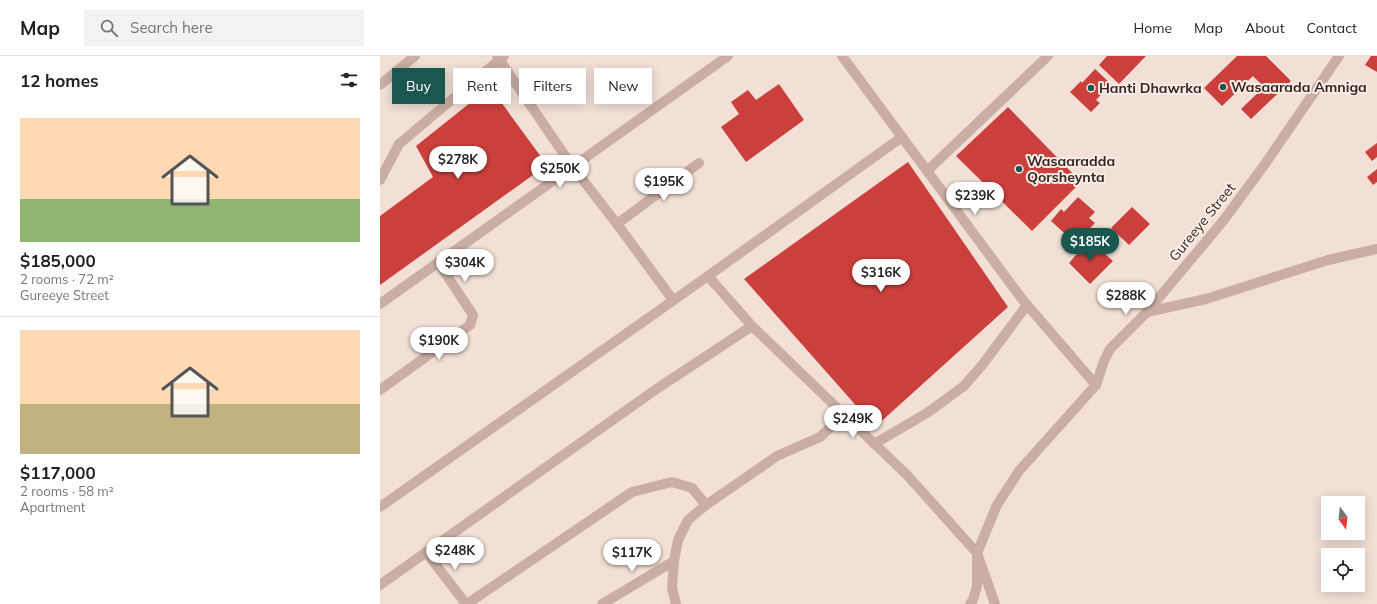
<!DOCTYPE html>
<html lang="en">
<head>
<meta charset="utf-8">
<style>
	:root { --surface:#fff; --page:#f2f2f2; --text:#222; --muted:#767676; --line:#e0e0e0; --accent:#1a574e }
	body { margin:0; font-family:Mulish,sans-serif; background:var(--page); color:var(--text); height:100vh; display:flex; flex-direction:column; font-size:15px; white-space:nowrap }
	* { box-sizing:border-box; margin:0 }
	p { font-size:13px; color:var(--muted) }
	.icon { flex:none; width:22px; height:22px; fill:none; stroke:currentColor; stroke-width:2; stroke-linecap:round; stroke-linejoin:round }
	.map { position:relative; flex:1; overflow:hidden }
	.drawer { display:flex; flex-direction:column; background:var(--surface); width:380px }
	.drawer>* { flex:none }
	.banner { position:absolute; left:12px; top:12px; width:380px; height:36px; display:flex; gap:8px }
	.needle { width:26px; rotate:165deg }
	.tools { position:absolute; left:941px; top:440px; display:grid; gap:8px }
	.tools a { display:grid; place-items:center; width:44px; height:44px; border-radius:0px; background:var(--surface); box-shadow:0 2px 10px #0003; font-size:20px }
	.price { position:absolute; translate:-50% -34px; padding:0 9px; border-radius:14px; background:#fff; color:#222; font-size:13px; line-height:26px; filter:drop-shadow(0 1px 2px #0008) }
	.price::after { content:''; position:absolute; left:50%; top:24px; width:12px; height:9px; margin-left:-6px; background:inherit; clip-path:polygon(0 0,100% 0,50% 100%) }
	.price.selected { background:var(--accent); color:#fff }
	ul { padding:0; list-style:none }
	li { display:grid; align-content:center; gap:8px; height:212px; padding:0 20px }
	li+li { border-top:1px solid var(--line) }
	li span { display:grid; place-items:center; height:124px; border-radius:0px; color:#555 }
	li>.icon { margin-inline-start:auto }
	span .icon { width:72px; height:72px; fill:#fffc; stroke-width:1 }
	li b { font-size:17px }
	h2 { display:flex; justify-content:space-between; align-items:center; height:48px; padding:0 20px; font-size:17px }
	.pill { padding:0 14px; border-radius:0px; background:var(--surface); box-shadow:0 2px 10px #0003; font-size:14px; line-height:36px }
	.pill.selected { background:var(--accent); color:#fff }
	header { display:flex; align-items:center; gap:24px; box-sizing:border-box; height:56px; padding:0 20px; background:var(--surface); border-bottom:1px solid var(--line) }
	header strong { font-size:19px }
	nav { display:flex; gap:22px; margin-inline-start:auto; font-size:14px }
	.search { width:280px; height:36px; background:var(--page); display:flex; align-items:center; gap:10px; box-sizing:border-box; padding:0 14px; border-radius:0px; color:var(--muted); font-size:15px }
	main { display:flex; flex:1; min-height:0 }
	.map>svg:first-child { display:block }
</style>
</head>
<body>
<header>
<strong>Map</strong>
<div class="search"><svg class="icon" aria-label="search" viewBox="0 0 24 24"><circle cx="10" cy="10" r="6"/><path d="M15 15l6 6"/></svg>Search here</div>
<nav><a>Home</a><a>Map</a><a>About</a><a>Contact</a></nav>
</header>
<main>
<section class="drawer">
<h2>12 homes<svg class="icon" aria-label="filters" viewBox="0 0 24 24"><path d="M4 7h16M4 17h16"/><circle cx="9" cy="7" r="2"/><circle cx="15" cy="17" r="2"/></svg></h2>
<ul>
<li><span style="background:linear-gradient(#ffd9b3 65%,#8fb573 0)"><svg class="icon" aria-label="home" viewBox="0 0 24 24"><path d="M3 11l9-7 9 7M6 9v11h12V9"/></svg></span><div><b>$185,000</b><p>2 rooms · 72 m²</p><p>Gureeye Street</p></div></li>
<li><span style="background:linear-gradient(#ffd9b3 60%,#c2b280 0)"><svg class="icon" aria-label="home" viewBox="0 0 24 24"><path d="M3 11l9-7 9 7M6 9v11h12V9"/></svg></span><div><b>$117,000</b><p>2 rooms · 58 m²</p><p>Apartment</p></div></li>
</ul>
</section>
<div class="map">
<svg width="997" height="548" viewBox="0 0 997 548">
	<rect width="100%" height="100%" fill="#f2e0d7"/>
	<g fill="#cb403c">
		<polygon points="727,0 766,0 739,28 719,9"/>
		<polygon points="857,0 886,0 911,25 871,63 861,53 884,31 873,20 842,50 824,32"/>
		<polygon points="991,0 997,0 997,16 985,9"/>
		<polygon points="715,13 731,28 716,44 720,47 711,56 690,36 701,25 702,27"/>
		<polygon points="399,28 424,64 366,106 341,71 359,58 351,46 368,34 376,44"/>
		<polygon points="110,31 167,109 0,229 0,160 53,121 36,90"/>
		<polygon points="628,51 701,126 652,175 576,100"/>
		<polygon points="997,87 997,101 992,105 985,96"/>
		<polygon points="528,106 628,251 495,371 364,223"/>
		<polygon points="997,113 997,126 993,129 987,121"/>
		<polygon points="698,141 715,156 709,162 715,167 705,177 703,175 693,185 671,165 681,153 684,156"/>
		<polygon points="752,151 770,168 749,189 731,172"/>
		<polygon points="709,184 733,205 710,228 689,207"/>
	</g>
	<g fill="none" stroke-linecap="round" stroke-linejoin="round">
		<g stroke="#caada3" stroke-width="10">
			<polyline points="117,0 192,110 237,168 293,244"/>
			<polyline points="462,0 642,243 716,329"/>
			<polyline points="0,29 35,0"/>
			<polyline points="547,115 668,0"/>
			<polyline points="0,124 19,88 124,0"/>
			<polyline points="237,168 319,107"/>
			<polyline points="328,220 372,270 528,420 597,497 615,548"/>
			<polyline points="0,248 348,0"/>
			<polyline points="767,256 826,243 948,204 997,193"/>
			<polyline points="0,334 90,269 93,259 58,206"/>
			<polyline points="494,388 547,357 584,330 603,308 647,249"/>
			<polyline points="0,451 328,220 522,81"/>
			<polyline points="46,496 86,548"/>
			<polyline points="0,529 275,334 372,270"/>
			<polyline points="87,548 252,436 292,426 312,432 326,449"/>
			<polyline points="222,548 294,505"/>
			<polyline points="296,548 292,532 294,505 298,484 308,464 326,449 397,400 440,381 464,359"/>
			<polyline points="590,548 593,544 597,530 597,497 617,449 639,415 716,329 724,305 730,293 767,256 843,165 885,108 959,0"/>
		</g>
	</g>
	<g fill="#1a574e" stroke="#faebe4" stroke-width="1.5">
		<circle cx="843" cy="31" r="4"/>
		<circle cx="711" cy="32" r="4"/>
		<circle cx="639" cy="113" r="4"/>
	</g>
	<g text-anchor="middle" stroke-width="4" stroke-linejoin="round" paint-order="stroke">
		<g font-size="14" font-weight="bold" fill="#352725" stroke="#faebe4" text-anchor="start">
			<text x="851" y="36">Wasaarada Amniga</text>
			<text x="719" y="37">Hanti Dhawrka</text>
			<text x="647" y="110">Wasaaradda<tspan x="647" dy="16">Qorsheynta</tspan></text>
		</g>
		<g font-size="14" fill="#352725" stroke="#faebe4">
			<text transform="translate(822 166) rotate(-51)" y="5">Gureeye Street</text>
		</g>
	</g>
</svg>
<div class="tools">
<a><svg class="needle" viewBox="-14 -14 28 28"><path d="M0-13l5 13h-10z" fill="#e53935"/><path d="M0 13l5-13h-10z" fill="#767676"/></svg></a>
<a><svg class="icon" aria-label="locate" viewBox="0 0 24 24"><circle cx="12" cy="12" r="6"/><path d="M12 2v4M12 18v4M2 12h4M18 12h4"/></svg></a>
</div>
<b class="price" style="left:78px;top:124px">$278K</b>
<b class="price" style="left:180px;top:133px">$250K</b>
<b class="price" style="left:284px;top:146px">$195K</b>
<b class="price" style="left:595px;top:160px">$239K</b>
<b class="price selected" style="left:710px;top:206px">$185K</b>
<b class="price" style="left:85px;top:227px">$304K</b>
<b class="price" style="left:501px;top:237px">$316K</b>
<b class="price" style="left:746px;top:260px">$288K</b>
<b class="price" style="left:59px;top:305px">$190K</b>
<b class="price" style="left:473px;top:383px">$249K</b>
<b class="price" style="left:75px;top:515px">$248K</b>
<b class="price" style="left:252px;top:517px">$117K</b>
<div class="banner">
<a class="pill selected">Buy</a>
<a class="pill">Rent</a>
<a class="pill">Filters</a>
<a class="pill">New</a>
</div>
</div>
</main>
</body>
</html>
